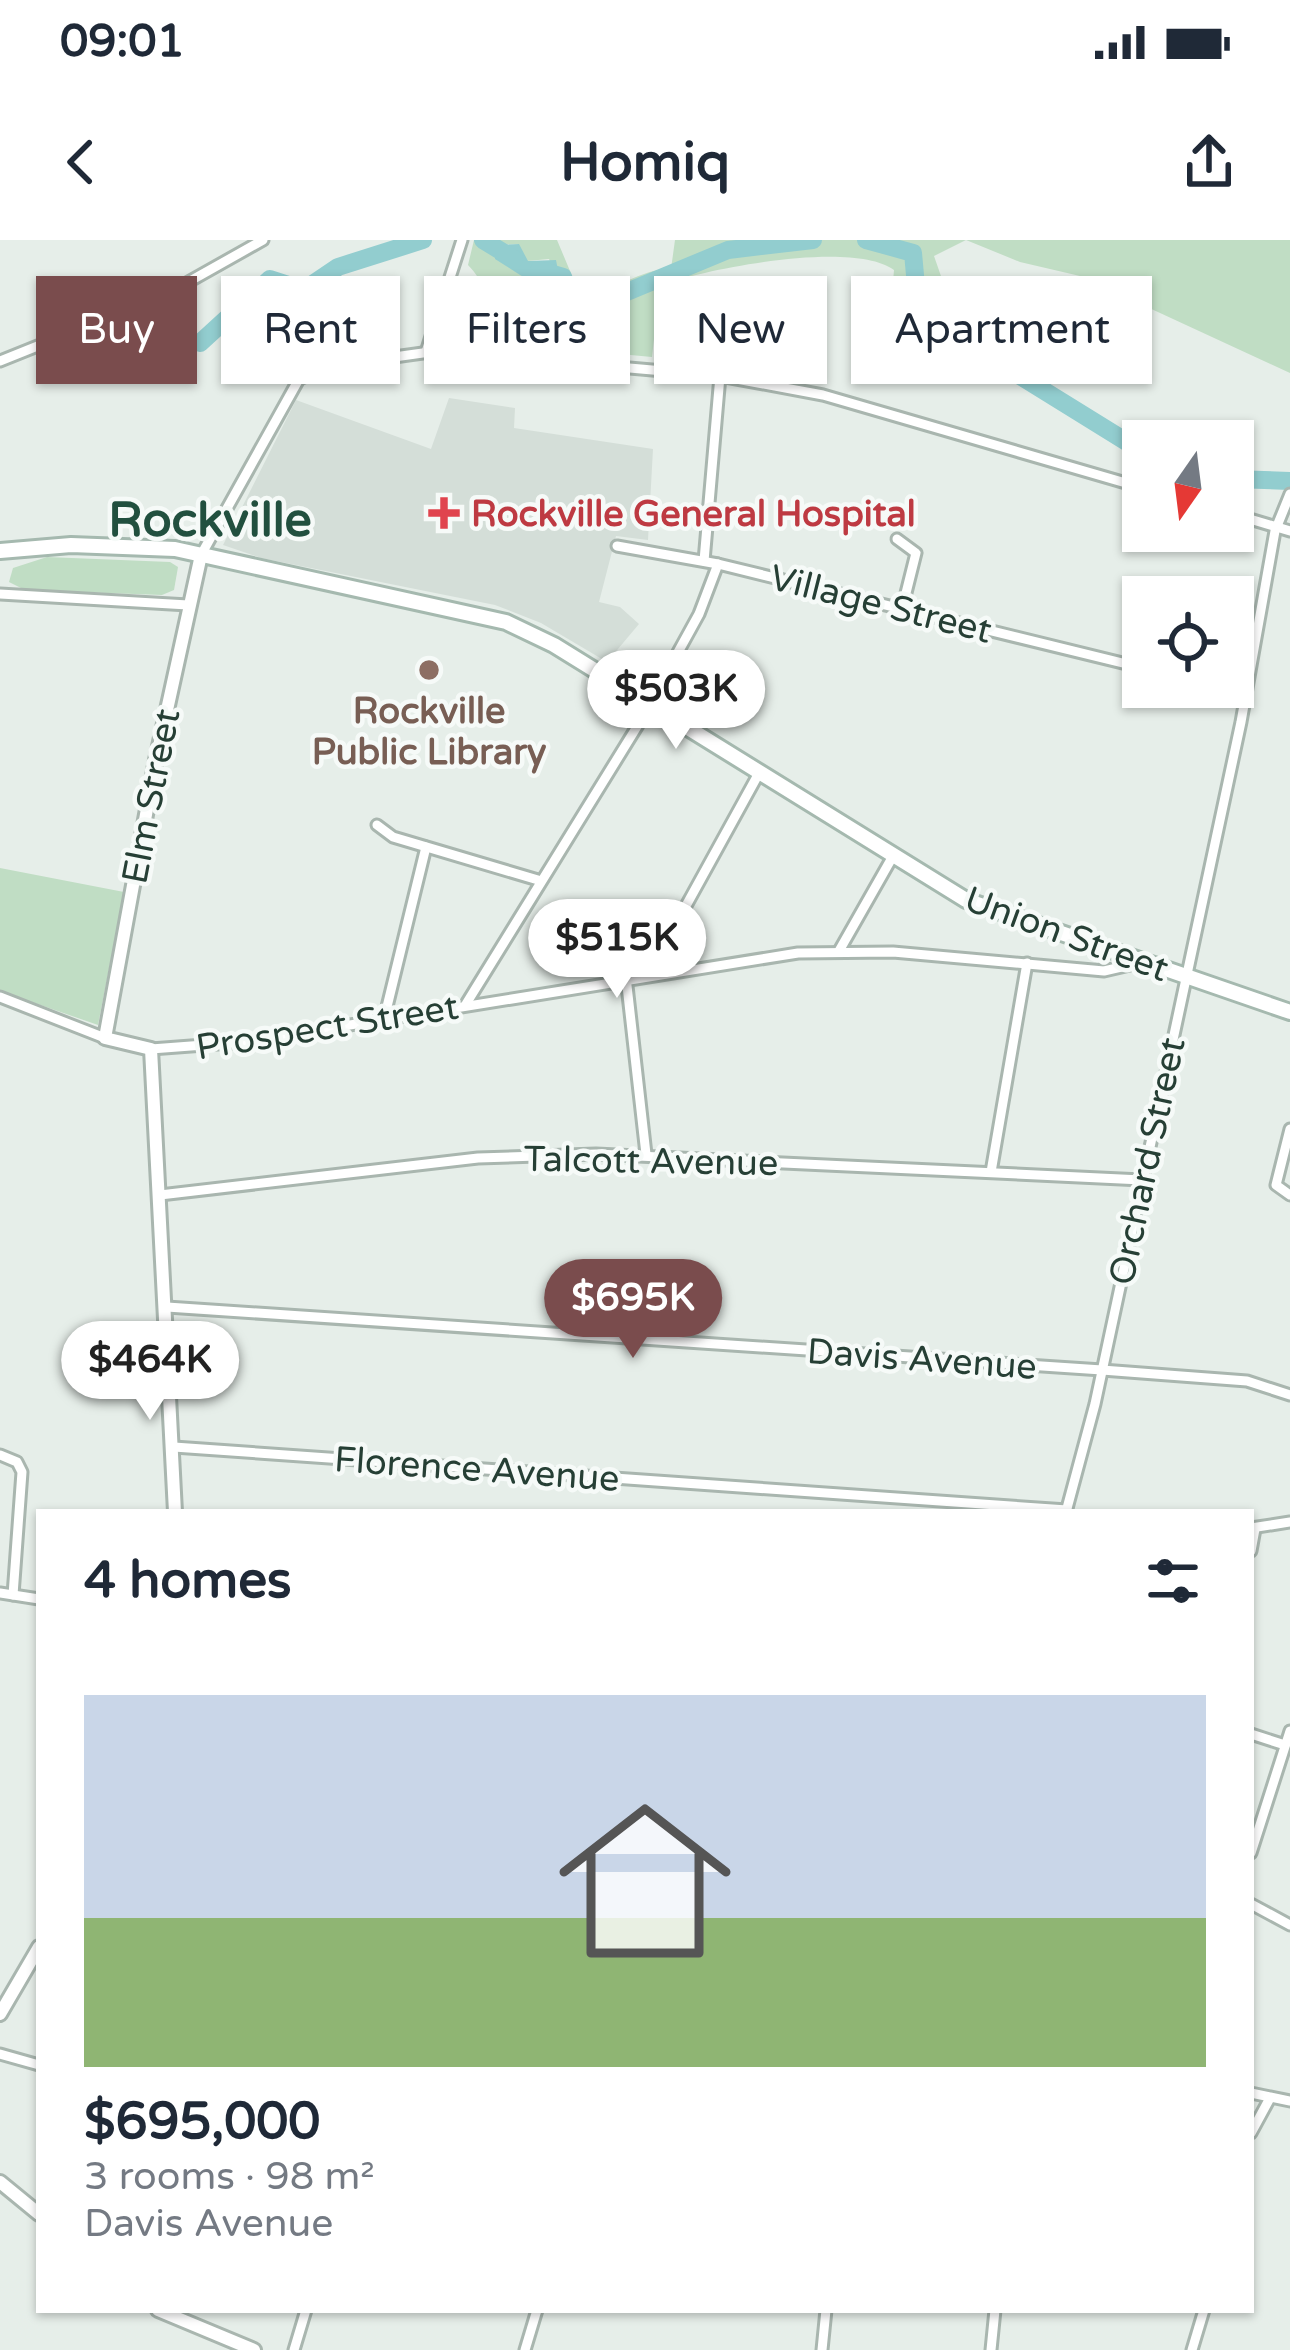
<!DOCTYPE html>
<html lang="en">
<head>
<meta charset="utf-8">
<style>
	:root { --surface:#fff; --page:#f2f2f3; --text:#1f2937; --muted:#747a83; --accent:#7a4c4d }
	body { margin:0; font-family:"Varela Round",sans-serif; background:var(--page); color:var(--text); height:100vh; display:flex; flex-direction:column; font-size:45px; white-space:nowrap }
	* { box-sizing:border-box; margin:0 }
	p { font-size:39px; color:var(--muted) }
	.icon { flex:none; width:66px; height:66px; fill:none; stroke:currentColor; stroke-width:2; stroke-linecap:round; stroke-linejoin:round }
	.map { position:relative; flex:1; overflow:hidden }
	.details { position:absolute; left:36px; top:1269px; width:1218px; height:804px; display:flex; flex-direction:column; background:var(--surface); border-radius:0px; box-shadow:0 3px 9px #0004 }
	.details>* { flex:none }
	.top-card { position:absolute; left:36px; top:36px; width:1218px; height:108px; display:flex; gap:24px }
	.needle { width:78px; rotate:194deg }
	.controls { position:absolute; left:1122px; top:180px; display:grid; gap:24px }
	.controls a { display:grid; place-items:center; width:132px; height:132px; border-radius:0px; background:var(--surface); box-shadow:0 3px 9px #0004; font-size:60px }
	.price { position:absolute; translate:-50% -102px; padding:0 27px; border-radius:42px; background:#fff; color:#222; font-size:39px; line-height:78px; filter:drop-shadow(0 3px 6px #0008) }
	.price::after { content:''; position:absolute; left:50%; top:72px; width:36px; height:27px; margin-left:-18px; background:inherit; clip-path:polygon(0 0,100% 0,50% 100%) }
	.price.selected { background:var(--accent); color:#fff }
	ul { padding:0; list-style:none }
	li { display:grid; align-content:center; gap:24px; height:636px; padding:0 48px }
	li span { display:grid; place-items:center; height:372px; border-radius:0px; color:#555 }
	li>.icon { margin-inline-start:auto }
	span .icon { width:216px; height:216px; fill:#fffc; stroke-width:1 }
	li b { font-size:51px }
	h2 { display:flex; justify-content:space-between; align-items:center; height:144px; padding:0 48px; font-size:51px }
	.pill { padding:0 42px; border-radius:0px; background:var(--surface); box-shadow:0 3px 9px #0004; font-size:42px; line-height:108px }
	.pill.selected { background:var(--accent); color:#fff }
	.status { display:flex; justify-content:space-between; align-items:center; height:84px; padding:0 60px; background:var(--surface); direction:ltr }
	.status svg { height:33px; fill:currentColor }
	header { display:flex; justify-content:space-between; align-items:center; height:156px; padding:0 48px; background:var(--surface); font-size:54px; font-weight:700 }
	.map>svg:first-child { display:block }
</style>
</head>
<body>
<div class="status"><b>09:01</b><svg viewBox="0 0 49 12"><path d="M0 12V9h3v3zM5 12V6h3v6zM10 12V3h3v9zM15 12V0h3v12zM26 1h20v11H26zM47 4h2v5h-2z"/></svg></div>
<header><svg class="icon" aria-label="back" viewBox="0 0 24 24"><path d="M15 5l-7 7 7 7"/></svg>Homiq<svg class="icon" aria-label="share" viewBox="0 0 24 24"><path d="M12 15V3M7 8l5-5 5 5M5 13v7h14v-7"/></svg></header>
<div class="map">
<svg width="1290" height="2110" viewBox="0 0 1290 2110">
	<rect width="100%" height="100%" fill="#e6eee9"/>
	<polygon fill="#d4ded8" points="449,158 515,168 514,188 653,209 648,300 616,296 599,362 620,367 639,384 607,422 541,383 495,365 261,318 223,305 296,160 431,209"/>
	<g fill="#c0ddc4" fill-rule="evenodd">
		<path d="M474,0H557L578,50C613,57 637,28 671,29L675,0H1290V133L1080,36L1020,22L966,0L934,16L958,85L956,97L1017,141L940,100L913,92L901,73L878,68L892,53L894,30C853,0 711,28 660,45L652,117L493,102L485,100C488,67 491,49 468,25ZM518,4L527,21L549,19L561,46L532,42L495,18V5Z"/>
		<polygon points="47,317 170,322 178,327 174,350 162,355 25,350 9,342 13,328"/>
		<polygon points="0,628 124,652 98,785 0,751"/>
	</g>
	<polygon fill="#92cdcf" points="519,4 528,21 556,20 561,46 531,42 495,19 495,5"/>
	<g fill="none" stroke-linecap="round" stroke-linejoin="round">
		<g stroke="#92cdcf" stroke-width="18">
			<polyline points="483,0 514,19"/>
			<polyline points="866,0 913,13 917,57 970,105 1143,212"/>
			<polyline points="539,30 563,37 572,58 610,59 728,10 813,0"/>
			<polyline points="200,103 270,39 304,50 338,27 423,0"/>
			<polyline points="1233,239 1290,241"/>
		</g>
		<defs>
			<g id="minor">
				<polyline points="426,112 462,0"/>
				<polyline points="0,121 167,54 263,0"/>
				<polyline points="1233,274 1290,291"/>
				<polyline points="897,299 916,313 902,369"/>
				<polyline points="617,306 718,324 1143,428"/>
				<polyline points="201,315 299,139 330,126 437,111 720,136 823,155 1143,248"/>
				<polyline points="704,321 720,136"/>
				<polyline points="0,354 188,365"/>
				<polyline points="1219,447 1246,454"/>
				<polyline points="377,585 393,597 538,640"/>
				<polyline points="839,711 893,616"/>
				<polyline points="649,733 759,533"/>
				<polyline points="626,737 646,914"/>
				<polyline points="0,757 105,798"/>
				<polyline points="466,764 638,485 699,374 718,324"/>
				<polyline points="384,779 426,607"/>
				<polyline points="151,809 244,802 798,713 893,712 1104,731 1143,722"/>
				<polyline points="1290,889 1276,945 1290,955"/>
				<polyline points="991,932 1027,723"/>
				<polyline points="160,955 478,918 596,914 1142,940"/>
				<polyline points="167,1067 1102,1130 1247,1141 1290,1155"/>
				<polyline points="174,1207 1067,1270"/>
				<polyline points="0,1215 17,1222 22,1232 13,1355"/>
				<polyline points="1066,1272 1095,1164 1241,482 1275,291 1290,254"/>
				<polyline points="1251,1288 1290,1282"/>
				<polyline points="1251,1311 1255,1289"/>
				<polyline points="0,1353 39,1359"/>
				<polyline points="1251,1494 1285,1505"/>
				<polyline points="1251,1613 1290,1491"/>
				<polyline points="1251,1664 1290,1685"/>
				<polyline points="0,1814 39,1825"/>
				<polyline points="1251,1853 1290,1861"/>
				<polyline points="1251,1893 1270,1858"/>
				<polyline points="294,2110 306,2070"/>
				<polyline points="525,2110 537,2070"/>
				<polyline points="822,2110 826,2070"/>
				<polyline points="991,2110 995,2070"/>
				<polyline points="1192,2110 1204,2070"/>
			</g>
			<g id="tertiary">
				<polyline points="175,1272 151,809 105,798 156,520 201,315"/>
				<polyline points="0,1774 39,1707"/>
				<polyline points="0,1942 39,1974"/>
				<polyline points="158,2070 254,2110"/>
			</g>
			<polyline id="secondary" points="0,311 71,305 175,309 506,382 554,405 966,660 1290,772"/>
		</defs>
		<use href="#minor" stroke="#a9b6af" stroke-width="15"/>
		<use href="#tertiary" stroke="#a9b6af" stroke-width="18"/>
		<use href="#secondary" stroke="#a5b9af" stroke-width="20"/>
		<use href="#minor" stroke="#fff" stroke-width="9"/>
		<use href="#tertiary" stroke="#fff" stroke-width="12"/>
		<use href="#secondary" stroke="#fff" stroke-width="14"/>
	</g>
	<path fill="#e0444e" stroke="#f6faf8" stroke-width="4.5" d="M438 255h12v12h12v12h-12v12h-12v-12h-12v-12h12z"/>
	<circle fill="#8d6e63" stroke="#f6faf8" stroke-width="4.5" cx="429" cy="430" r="12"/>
	<g text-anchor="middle" stroke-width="9" stroke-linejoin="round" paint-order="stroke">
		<g font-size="36" font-weight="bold" fill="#be3a42" stroke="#f6faf8" text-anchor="start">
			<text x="471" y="286">Rockville General Hospital</text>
		</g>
		<g font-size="36" fill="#263f35" stroke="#f6faf8">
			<text transform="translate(881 363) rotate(14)" y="13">Village Street</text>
			<text transform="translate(150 556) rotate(-79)" y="13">Elm Street</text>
			<text transform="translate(1067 693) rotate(20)" y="13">Union Street</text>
			<text transform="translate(327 786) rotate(-9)" y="13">Prospect Street</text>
			<text transform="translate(651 920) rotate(1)" y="13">Talcott Avenue</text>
			<text transform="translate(1146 921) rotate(-78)" y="13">Orchard Street</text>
			<text transform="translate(922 1118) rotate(4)" y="13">Davis Avenue</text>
			<text transform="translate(477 1228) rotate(4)" y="13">Florence Avenue</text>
		</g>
		<g font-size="36" font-weight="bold" fill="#785e54" stroke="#f6faf8">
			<text x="429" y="483">Rockville<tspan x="429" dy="41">Public Library</tspan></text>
		</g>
		<g font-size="48" font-weight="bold" fill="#22503f" stroke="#f6faf8">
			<text x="210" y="296">Rockville</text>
		</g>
	</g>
</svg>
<div class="controls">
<a><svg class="needle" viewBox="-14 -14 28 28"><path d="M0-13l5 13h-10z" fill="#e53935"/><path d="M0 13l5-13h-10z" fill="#747a83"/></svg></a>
<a><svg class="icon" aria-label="locate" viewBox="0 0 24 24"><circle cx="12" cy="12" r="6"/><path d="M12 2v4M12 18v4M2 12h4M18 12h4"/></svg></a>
</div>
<b class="price" style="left:676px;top:512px">$503K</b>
<b class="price" style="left:617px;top:761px">$515K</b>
<b class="price selected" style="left:633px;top:1121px">$695K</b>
<b class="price" style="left:150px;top:1183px">$464K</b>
<div class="top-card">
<a class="pill selected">Buy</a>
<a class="pill">Rent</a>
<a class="pill">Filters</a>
<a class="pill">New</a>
<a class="pill">Apartment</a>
</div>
<section class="details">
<h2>4 homes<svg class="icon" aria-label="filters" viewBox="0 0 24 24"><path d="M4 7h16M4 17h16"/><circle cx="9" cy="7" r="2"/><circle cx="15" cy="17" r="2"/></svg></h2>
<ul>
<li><span style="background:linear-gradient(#c9d6e8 60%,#8fb573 0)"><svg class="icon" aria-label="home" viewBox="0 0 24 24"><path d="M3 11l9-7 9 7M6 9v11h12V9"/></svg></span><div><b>$695,000</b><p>3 rooms · 98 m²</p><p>Davis Avenue</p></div></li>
</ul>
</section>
</div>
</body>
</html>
